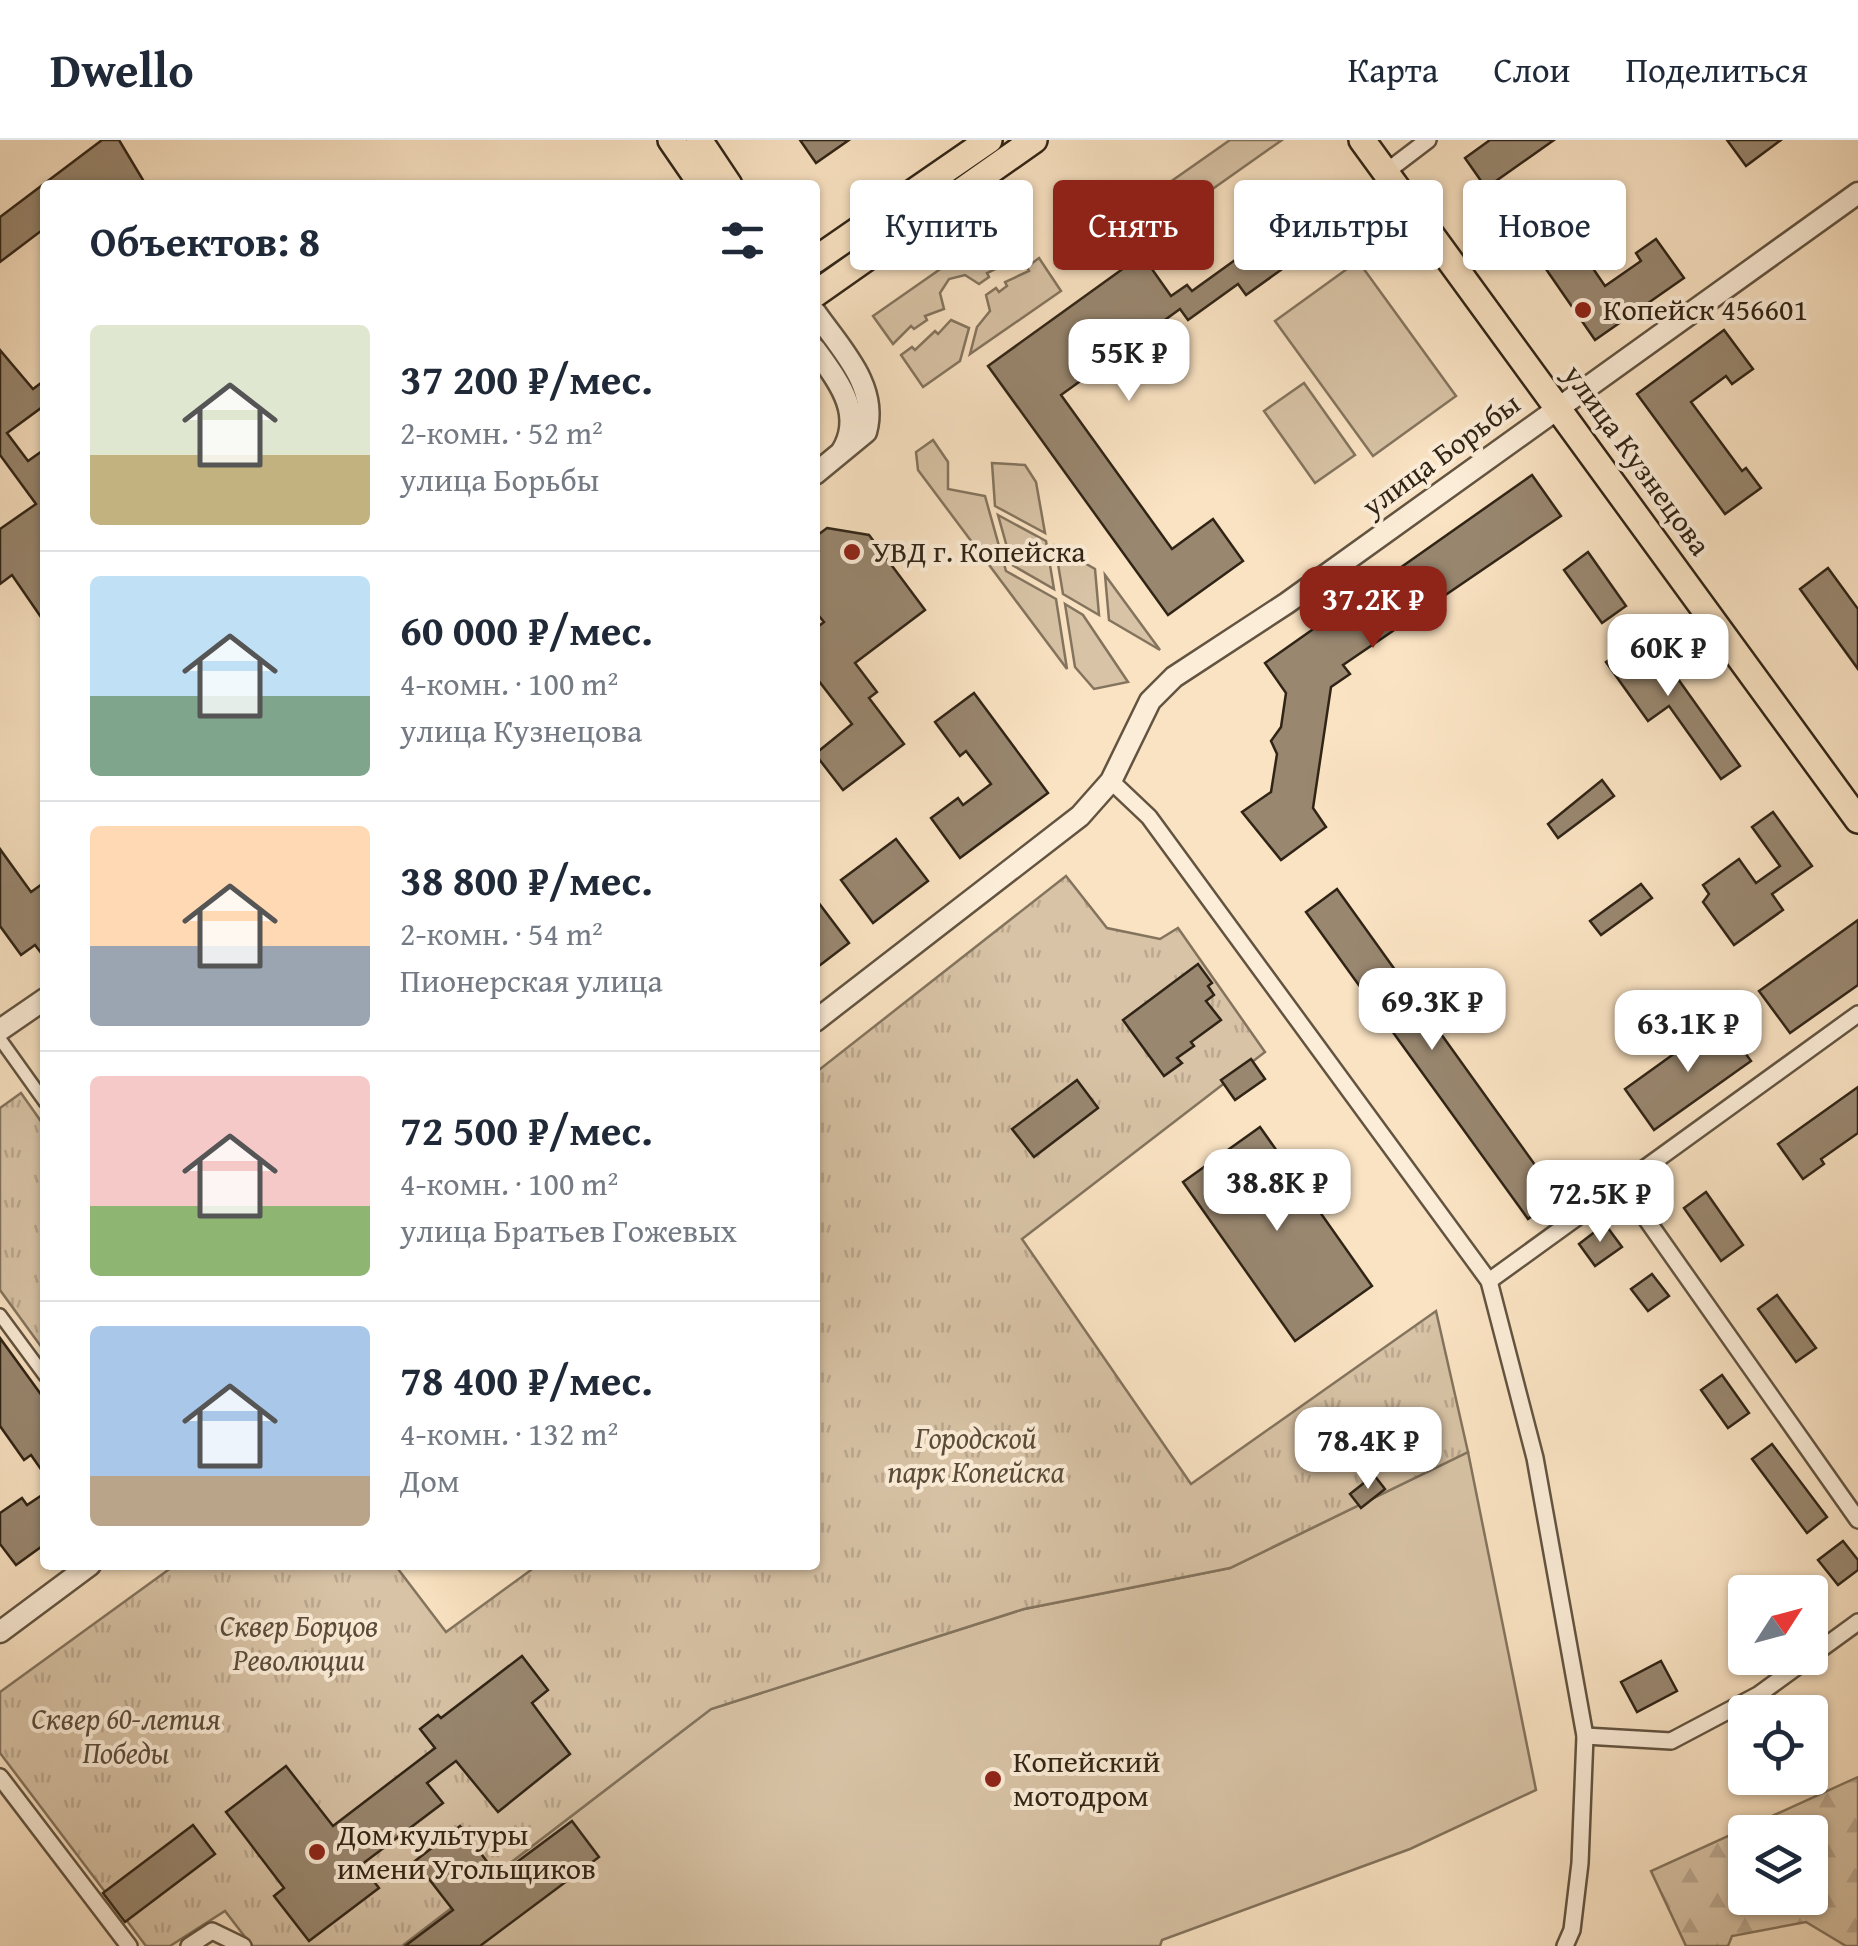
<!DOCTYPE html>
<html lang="ru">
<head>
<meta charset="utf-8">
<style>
	:root { --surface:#fff; --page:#f6f6f7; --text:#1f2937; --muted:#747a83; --line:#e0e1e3; --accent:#8f2418 }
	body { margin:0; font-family:"Gentium Book Plus",serif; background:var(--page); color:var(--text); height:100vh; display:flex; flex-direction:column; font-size:38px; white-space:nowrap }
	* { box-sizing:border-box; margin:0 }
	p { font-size:32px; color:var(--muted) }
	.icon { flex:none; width:55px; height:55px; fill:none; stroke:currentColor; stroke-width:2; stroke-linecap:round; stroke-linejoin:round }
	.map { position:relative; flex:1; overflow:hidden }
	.drawer { position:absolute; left:40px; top:40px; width:780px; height:1390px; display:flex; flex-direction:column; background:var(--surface); border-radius:10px; box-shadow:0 2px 8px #0004 }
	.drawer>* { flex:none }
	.hud { position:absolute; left:850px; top:40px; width:858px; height:90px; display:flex; gap:20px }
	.needle { width:65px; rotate:54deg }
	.controls { position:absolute; left:1728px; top:1435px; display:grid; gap:20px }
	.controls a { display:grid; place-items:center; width:100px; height:100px; border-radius:10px; background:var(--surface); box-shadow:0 2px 8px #0004; font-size:50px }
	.price { position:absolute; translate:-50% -85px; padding:0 22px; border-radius:20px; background:#fff; color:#222; font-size:32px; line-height:65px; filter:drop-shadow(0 2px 5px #0008) }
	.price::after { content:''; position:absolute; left:50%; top:60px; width:30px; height:22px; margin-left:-15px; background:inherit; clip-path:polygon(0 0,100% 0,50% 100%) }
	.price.selected { background:var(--accent); color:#fff }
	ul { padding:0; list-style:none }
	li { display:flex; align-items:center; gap:30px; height:250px; padding:0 50px }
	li+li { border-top:2px solid var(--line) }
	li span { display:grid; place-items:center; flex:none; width:280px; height:200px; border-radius:10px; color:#555 }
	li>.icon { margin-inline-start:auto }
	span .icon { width:120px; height:120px; fill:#fffc; stroke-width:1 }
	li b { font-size:42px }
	h2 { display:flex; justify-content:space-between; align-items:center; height:120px; padding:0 50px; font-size:42px }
	.pill { padding:0 35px; border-radius:10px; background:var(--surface); box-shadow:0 2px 8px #0004; font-size:35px; line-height:90px }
	.pill.selected { background:var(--accent); color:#fff }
	header { display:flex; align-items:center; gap:60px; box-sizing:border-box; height:140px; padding:0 50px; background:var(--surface); border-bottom:2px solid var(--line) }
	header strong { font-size:48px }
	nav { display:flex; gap:55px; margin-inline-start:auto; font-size:35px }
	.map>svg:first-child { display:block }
</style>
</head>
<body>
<header>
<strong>Dwello</strong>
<nav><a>Карта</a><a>Слои</a><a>Поделиться</a></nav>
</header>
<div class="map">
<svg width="1858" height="1806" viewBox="0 0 1858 1806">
	<defs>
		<pattern id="forest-firs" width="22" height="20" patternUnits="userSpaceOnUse" patternTransform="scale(2.5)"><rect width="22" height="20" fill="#d8c3a6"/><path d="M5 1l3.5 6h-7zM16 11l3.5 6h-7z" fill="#baa78e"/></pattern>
		<pattern id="park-tufts" width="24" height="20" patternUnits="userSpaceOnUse" patternTransform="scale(2.5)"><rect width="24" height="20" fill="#d8c3a6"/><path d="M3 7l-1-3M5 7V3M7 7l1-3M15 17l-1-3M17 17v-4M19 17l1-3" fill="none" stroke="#baa78e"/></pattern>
	</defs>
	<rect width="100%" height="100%" fill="#fae3c3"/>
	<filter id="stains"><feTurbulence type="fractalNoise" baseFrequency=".002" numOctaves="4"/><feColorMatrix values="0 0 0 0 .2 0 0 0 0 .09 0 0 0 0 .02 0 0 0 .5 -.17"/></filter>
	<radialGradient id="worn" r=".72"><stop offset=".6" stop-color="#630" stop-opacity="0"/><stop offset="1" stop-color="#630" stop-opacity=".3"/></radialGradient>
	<g fill="#d8c3a6" stroke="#84745e" stroke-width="2.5">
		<polygon points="1230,0 1282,0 1163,84 1151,68 1159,62 1153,54"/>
		<polygon points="1012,79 1031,108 1020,116 1016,112 1008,118 1010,122 987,133 989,137 979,144 965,135 949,139 940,153 944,169 925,176 927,180 914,189 911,186 893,204 873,176"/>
		<polygon points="1039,118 1061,151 970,214 977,187 990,171 986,155 996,148 999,152 1007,146 1005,142 1029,131 1027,127"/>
		<polygon points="1358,121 1456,256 1373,316 1275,181"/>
		<polygon points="951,180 969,188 960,221 923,247 901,215 912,207 915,210 935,191 938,194"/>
		<polygon points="1304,243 1355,315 1315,343 1264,271"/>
		<polygon points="933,300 948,322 948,349 985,356 1006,431 1056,459 1067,529 918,330 916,312"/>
		<polygon points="992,323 1025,325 1036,342 1045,393 995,366"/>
		<polygon points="998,375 1046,401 1054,449 1012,425"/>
		<polygon points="1055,406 1095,429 1099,475 1063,454"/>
		<polygon points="1105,435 1160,510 1109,480"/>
		<polygon points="1065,464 1083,475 1128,542 1094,549 1075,527"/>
		<polygon points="1468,1312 1536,1650 1410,1709 1162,1800 1160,1806 402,1806 711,1569 1024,1469 1230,1428"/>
	</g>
	<path fill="url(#forest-firs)" stroke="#84745e" stroke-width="2.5" fill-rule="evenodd" d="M1858,1637V1806H1846L1806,1782L1732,1796L1728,1806H1686L1651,1731ZM1745,1692H1810V1758H1745Z"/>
	<g fill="url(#park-tufts)" stroke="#84745e" stroke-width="2.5">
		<polygon points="1066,736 1107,788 1160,799 1178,788 1265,912 1022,1099 1191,1344 1436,1171 1468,1312 1230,1428 1024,1469 711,1569 402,1806 252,1806 225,1771 170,1806 146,1806 0,1613 0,1552 175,1425 395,1425 446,1492 531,1430 530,1425 815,1425 815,933"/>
		<polygon points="21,953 45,987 45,1212 0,1150 0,968"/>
	</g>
	<g fill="#998770" stroke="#302416" stroke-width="2.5">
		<polygon points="102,0 119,0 146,45 45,45 45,88 0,122 0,77"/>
		<polygon points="800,0 849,0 816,23"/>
		<polygon points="1490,0 1554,0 1486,48 1465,18"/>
		<polygon points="1727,0 1781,0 1746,26"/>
		<polygon points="1548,50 1561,69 1555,73 1605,146 1641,121 1636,113 1656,99 1684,138 1595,200 1510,77"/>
		<polygon points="1292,79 1313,107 1246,155 1238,144 1188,180 1180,169 1061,255 1172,409 1213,379 1243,421 1168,475 988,226 1142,115 1171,156 1187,145 1192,151"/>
		<polygon points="1724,190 1753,229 1732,244 1726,236 1691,262 1742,331 1746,328 1761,348 1725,374 1637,254"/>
		<polygon points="0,210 33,249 45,240 45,265 7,293 28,321 45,309 45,483 12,435 0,444 0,389 36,364 0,315"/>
		<polygon points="1532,335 1561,376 1343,525 1350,534 1331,547 1313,668 1326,687 1281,720 1242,672 1271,652 1277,614 1271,601 1281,587 1286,553 1265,523"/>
		<polygon points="827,388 869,395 925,470 855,523 877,552 869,558 904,604 843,650 815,614 852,584 815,536 815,489 824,482 815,471 815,397"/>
		<polygon points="1588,412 1626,466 1602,483 1564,430"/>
		<polygon points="1828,428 1858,469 1858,529 1800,449"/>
		<polygon points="1646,494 1740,626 1721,639 1669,566 1648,581 1606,522"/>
		<polygon points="974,553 1048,653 960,718 931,678 958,658 963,665 991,644 966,611 960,616 935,582"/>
		<polygon points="1602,640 1614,656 1558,698 1548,684"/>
		<polygon points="1773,672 1812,726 1772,754 1783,770 1734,805 1703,762 1709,754 1703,745 1739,719 1756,743 1780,726 1752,687"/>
		<polygon points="896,699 928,741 873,783 841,740"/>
		<polygon points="0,709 31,752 45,742 45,818 35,805 21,815 0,786"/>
		<polygon points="1641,744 1652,758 1601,795 1590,781"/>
		<polygon points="1337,749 1558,1057 1528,1079 1306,772"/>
		<polygon points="815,758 849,803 815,829"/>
		<polygon points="1858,780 1858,845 1790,893 1759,851"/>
		<polygon points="1198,824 1212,843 1208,846 1214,855 1206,861 1221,880 1191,902 1194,906 1177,918 1182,923 1164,936 1123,880"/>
		<polygon points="1721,880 1751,921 1654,990 1625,949"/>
		<polygon points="1251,919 1265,939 1235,960 1221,940"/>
		<polygon points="1077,940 1098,968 1034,1017 1012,989"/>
		<polygon points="1858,947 1858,993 1821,1019 1824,1024 1803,1039 1778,1004"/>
		<polygon points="1260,987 1372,1146 1295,1201 1183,1042"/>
		<polygon points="1706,1052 1743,1105 1721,1121 1684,1068"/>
		<polygon points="1605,1084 1622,1107 1595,1126 1579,1104"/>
		<polygon points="1652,1134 1669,1156 1648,1171 1631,1149"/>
		<polygon points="1777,1155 1816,1208 1796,1222 1758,1169"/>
		<polygon points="0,1198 45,1260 45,1335 31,1315 24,1320 0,1286"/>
		<polygon points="1722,1235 1749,1273 1728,1288 1701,1250"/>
		<polygon points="1772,1304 1827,1377 1807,1393 1752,1319"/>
		<polygon points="1374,1335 1385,1349 1361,1368 1350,1354"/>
		<polygon points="45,1353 45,1404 16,1425 0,1404 0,1373 22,1358 27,1365"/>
		<polygon points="1843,1401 1858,1420 1858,1430 1838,1445 1818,1420"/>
		<polygon points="522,1516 548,1550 532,1563 570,1614 498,1672 456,1621 427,1643 443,1663 361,1725 379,1748 309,1801 274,1756 284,1748 226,1672 286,1626 333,1686 435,1608 420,1589 438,1575 441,1578"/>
		<polygon points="1661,1521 1677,1551 1637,1572 1621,1542"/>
		<polygon points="572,1681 599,1717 480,1806 405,1806 453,1770 415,1721 460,1686 498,1736"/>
		<polygon points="193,1685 215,1714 125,1782 103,1753"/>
	</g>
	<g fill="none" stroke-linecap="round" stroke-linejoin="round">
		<defs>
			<g id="pedestrian">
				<polyline points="0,899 45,962"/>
				<polyline points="0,1175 45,1236"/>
			</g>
			<g id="minor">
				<polyline points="1386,32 1428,0"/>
				<polyline points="1111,641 1149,677 1489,1141 1535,1318 1585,1596 1580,1723 1572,1790 1565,1806"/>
				<polyline points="1623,1046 1858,1380"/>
				<polyline points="1489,1141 1858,874"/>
				<polyline points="1810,1517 1858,1482"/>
				<polyline points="1585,1596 1671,1601 1758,1555 1809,1518"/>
				<polyline points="0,1637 129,1806"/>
				<polyline points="189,1806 212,1791 243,1806"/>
			</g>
			<g id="tertiary">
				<path d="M815,172C840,208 879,246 866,292L815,334"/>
				<path d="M815,209C837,240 865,273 842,311"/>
				<polyline points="815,881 1080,676 1111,641 1150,561 1174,537 1287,463 1858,53"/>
				<polyline points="0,890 45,859"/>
				<polyline points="0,1492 90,1425"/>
			</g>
			<g id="primary">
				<polyline points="671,0 702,45"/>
				<polyline points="699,0 729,45"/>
				<polyline points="1362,0 1858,680"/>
				<polyline points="815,120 989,0"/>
				<polyline points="815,154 1034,0"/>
			</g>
		</defs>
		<use href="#pedestrian" stroke="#625441" stroke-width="16"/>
		<use href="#minor" stroke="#625441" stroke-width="20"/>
		<use href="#tertiary" stroke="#625441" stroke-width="25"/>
		<use href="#primary" stroke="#302416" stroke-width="30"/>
		<use href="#pedestrian" stroke="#fcedd8" stroke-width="11"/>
		<use href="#minor" stroke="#fcedd8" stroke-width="15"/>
		<use href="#tertiary" stroke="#fcedd8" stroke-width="20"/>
		<use href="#primary" stroke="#fae3c3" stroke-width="25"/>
	</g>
	<g fill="#8f2418" stroke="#fcedd8" stroke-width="4">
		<circle cx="1583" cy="170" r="10"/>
		<circle cx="852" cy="412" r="10"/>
		<circle cx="993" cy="1639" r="10"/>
		<circle cx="317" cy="1712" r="10"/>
	</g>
	<g text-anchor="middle" stroke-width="8" stroke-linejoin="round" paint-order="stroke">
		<g font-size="30" fill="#302416" stroke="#fcedd8" text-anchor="start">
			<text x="1603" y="180">Копейск 456601</text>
			<text x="872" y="422">УВД г. Копейска</text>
			<text x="1013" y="1632">Копейский<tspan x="1013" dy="34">мотодром</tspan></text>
			<text x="337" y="1705">Дом культуры<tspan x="337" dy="34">имени Угольщиков</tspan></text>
		</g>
		<g font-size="30" fill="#302416" stroke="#fcedd8">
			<text transform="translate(1441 315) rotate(-36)" y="10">улица Борьбы</text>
			<text transform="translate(1637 320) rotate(54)" y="10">улица Кузнецова</text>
		</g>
		<g font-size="30" font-style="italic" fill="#5a4c3a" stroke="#fcedd8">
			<text x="976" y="1308">Городской<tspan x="976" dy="34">парк Копейска</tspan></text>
			<text x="299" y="1496">Сквер Борцов<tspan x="299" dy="34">Революции</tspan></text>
			<text x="126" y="1589">Сквер 60-летия<tspan x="126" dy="34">Победы</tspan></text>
		</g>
	</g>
	<rect width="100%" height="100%" filter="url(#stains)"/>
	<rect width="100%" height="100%" fill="url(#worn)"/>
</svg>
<div class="controls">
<a><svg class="needle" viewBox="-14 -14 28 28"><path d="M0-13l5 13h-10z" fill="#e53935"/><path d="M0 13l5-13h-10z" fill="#747a83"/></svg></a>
<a><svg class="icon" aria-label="locate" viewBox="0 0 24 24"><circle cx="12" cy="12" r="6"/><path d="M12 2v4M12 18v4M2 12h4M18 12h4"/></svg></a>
<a><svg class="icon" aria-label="layers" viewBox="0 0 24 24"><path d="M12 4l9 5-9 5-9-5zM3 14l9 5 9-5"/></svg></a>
</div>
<b class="price" style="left:1129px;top:264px">55K ₽</b>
<b class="price selected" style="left:1373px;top:511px">37.2K ₽</b>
<b class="price" style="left:1668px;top:559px">60K ₽</b>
<b class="price" style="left:1432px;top:913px">69.3K ₽</b>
<b class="price" style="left:1688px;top:935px">63.1K ₽</b>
<b class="price" style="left:1277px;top:1094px">38.8K ₽</b>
<b class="price" style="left:1600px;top:1105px">72.5K ₽</b>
<b class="price" style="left:1368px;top:1352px">78.4K ₽</b>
<div class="hud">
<a class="pill">Купить</a>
<a class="pill selected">Снять</a>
<a class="pill">Фильтры</a>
<a class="pill">Новое</a>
</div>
<section class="drawer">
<h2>Объектов: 8<svg class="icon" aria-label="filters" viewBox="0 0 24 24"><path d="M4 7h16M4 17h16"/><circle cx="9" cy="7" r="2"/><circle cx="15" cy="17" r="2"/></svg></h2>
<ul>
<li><span style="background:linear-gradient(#dfe7d0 65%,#c2b280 0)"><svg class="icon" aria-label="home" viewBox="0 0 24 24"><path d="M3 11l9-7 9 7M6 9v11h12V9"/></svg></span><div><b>37 200 ₽/мес.</b><p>2-комн. · 52 m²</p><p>улица Борьбы</p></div></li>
<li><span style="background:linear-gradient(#bfe0f5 60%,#7fa58c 0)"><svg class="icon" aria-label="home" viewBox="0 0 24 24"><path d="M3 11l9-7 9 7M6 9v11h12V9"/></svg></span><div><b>60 000 ₽/мес.</b><p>4-комн. · 100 m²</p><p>улица Кузнецова</p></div></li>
<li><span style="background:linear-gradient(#ffd9b3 60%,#9aa5b1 0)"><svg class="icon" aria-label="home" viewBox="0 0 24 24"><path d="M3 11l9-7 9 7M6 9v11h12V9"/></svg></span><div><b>38 800 ₽/мес.</b><p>2-комн. · 54 m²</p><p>Пионерская улица</p></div></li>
<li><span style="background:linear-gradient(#f6c9c9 65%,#8fb573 0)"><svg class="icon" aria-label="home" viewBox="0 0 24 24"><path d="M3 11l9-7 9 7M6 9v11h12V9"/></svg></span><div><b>72 500 ₽/мес.</b><p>4-комн. · 100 m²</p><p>улица Братьев Гожевых</p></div></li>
<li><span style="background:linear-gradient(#a9c7e8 75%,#b9a48a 0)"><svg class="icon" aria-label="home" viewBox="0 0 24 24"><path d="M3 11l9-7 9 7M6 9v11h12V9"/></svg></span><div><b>78 400 ₽/мес.</b><p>4-комн. · 132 m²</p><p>Дом</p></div></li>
</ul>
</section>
</div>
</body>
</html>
